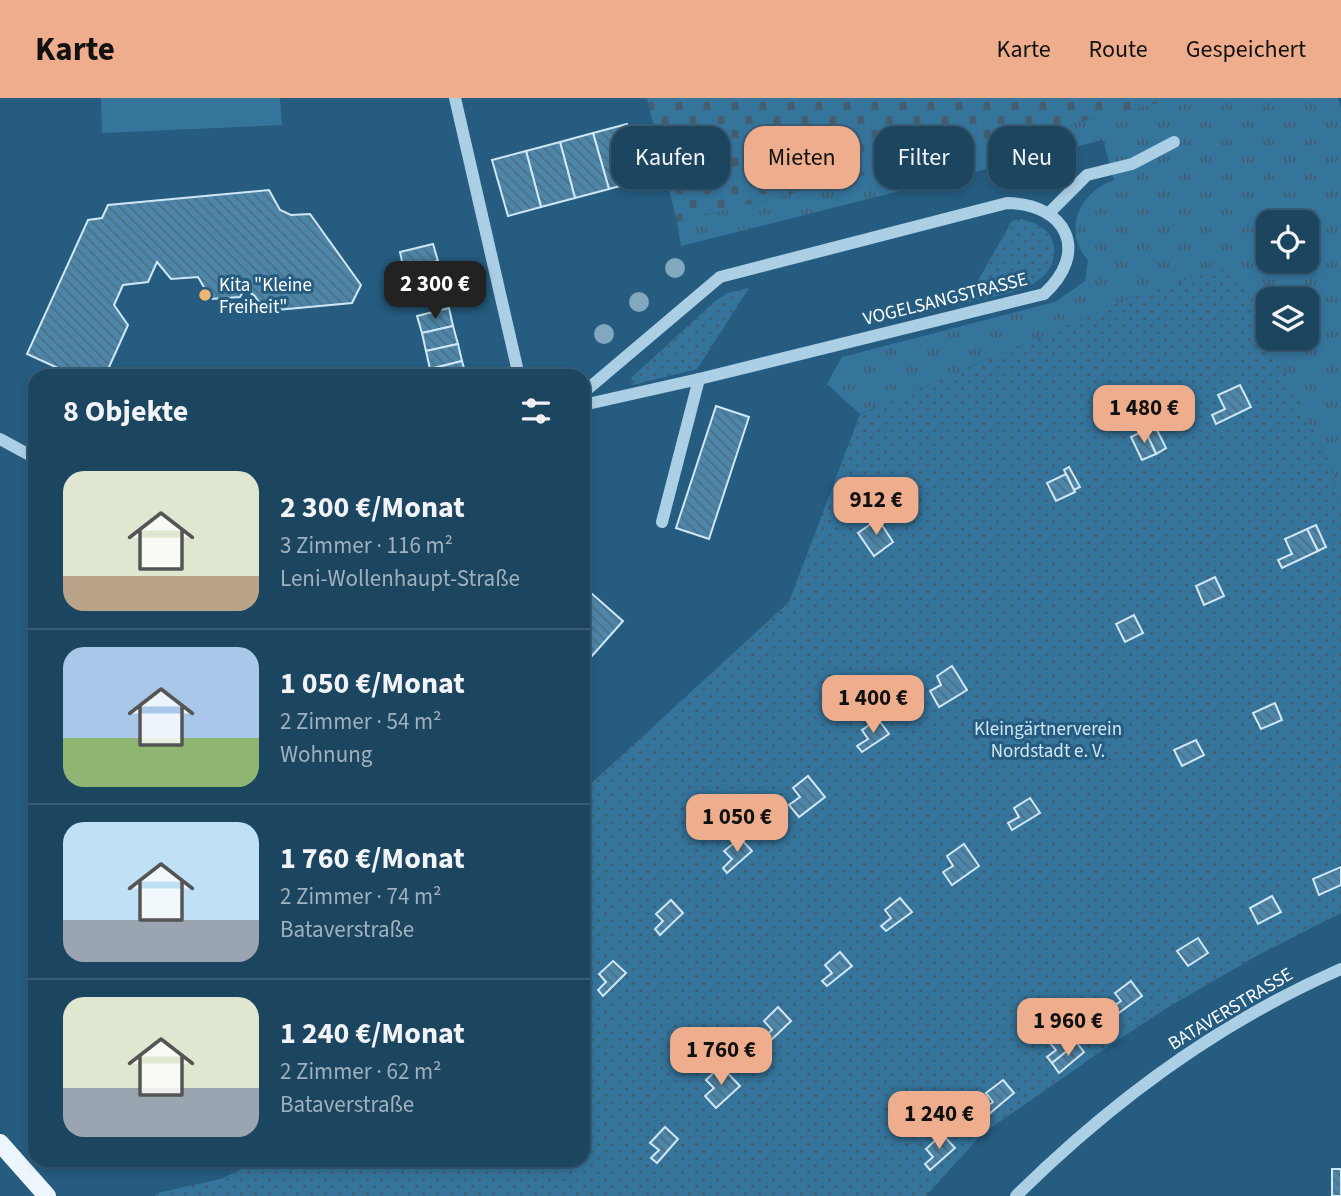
<!DOCTYPE html>
<html lang="de">
<head>
<meta charset="utf-8">
<style>
	:root { --surface:#1c4560; --page:#254c66; --text:#f1f3f6; --muted:#a0b1bd; --line:#3a5d75; --accent:#eead8d }
	body { margin:0; font-family:"Source Sans 3",sans-serif; background:var(--page); color:var(--text); height:100vh; display:flex; flex-direction:column; font-size:26px; white-space:nowrap }
	* { box-sizing:border-box; margin:0 }
	p { font-size:23px; color:var(--muted) }
	.icon { flex:none; width:38px; height:38px; fill:none; stroke:currentColor; stroke-width:2; stroke-linecap:round; stroke-linejoin:round }
	.map { position:relative; flex:1; overflow:hidden }
	.side { position:absolute; left:28px; top:271px; width:562px; height:798px; display:flex; flex-direction:column; background:var(--surface); border-radius:21px; box-shadow:0 4px 10px #0003,0 0 0 2px var(--line) }
	.side>* { flex:none }
	.banner { position:absolute; left:611px; top:28px; width:625px; height:63px; display:flex; gap:14px }
	.buttons { position:absolute; left:1256px; top:112px; display:grid; gap:14px }
	.buttons a { display:grid; place-items:center; width:63px; height:63px; border-radius:14px; background:var(--surface); box-shadow:0 4px 10px #0003,0 0 0 2px var(--line); font-size:35px }
	.price { position:absolute; translate:-50% -60px; padding:0 16px; border-radius:14px; background:var(--accent); color:#111; font-size:23px; line-height:46px; filter:drop-shadow(0 2px 4px #0008) }
	.price::after { content:''; position:absolute; left:50%; top:42px; width:21px; height:16px; margin-left:-10px; background:inherit; clip-path:polygon(0 0,100% 0,50% 100%) }
	.price.current { background:#222; color:#fff }
	ul { padding:0; list-style:none }
	li { display:flex; align-items:center; gap:21px; height:175px; padding:0 35px }
	li+li { border-top:2px solid var(--line) }
	li span { display:grid; place-items:center; flex:none; width:196px; height:140px; border-radius:21px; color:#555 }
	li>.icon { margin-inline-start:auto }
	span .icon { width:84px; height:84px; fill:#fffc; stroke-width:1 }
	li b { font-size:30px }
	h2 { display:flex; justify-content:space-between; align-items:center; height:84px; padding:0 35px; font-size:30px }
	.tag { padding:0 24px; border-radius:21px; background:var(--surface); box-shadow:0 4px 10px #0003,0 0 0 2px var(--line); font-size:24px; line-height:63px }
	.tag.current { background:var(--accent); color:#111 }
	header { display:flex; align-items:center; gap:42px; box-sizing:border-box; height:98px; padding:0 35px; background:var(--accent); color:#111 }
	header strong { font-size:33px }
	nav { display:flex; gap:38px; margin-inline-start:auto; font-size:24px }
	.map>svg:first-child { display:block }
</style>
</head>
<body>
<header>
<strong>Karte</strong>
<nav><a>Karte</a><a>Route</a><a>Gespeichert</a></nav>
</header>
<div class="map">
<svg width="1341" height="1098" viewBox="0 0 1341 1098">
	<defs>
		<pattern id="grass-dots" width="8" height="8" patternUnits="userSpaceOnUse" patternTransform="scale(1.75)"><rect width="8" height="8" fill="#35759c"/><path d="M2 2h.1M6 6h.1" fill="none" stroke="#425e70" stroke-width="1.8" stroke-linecap="round"/></pattern>
		<pattern id="cemetery-stones" width="16" height="16" patternUnits="userSpaceOnUse" patternTransform="scale(1.75)"><rect width="16" height="16" fill="#35759c"/><path d="M2 7V4a2 2 0 0 1 4 0v3zM10 15v-3a2 2 0 0 1 4 0v3z" fill="#425e70"/></pattern>
		<pattern id="park-tufts" width="24" height="20" patternUnits="userSpaceOnUse" patternTransform="scale(1.75)"><rect width="24" height="20" fill="#35759c"/><path d="M3 7l-1-3M5 7V3M7 7l1-3M15 17l-1-3M17 17v-4M19 17l1-3" fill="none" stroke="#425e70"/></pattern>
		<pattern id="building-back-hatch" width="6" height="6" patternUnits="userSpaceOnUse" patternTransform="scale(1.75)"><rect width="6" height="6" fill="#4d86a9"/><path d="M-1 5l2 2M0 0l6 6M5-1l2 2" fill="none" stroke="#4d6f84"/></pattern>
	</defs>
	<rect width="100%" height="100%" fill="#255c80"/>
	<g fill="url(#grass-dots)">
		<path d="M1021,121C1035,125 1052,131 1054,148C1059,193 996,197 965,205L1012,123Z"/>
		<polygon points="1234,167 1329,364 1341,407 1341,815 1260,856 1165,911 1090,961 982,1036 926,1098 155,1098 157,1095 221,1081 259,1062 583,1062 583,693 789,504 860,316 1139,196"/>
		<polygon points="749,190 697,271 633,287 631,280 714,204 727,195"/>
		<polygon points="35,488 35,644 26,489"/>
	</g>
	<polygon fill="url(#cemetery-stones)" points="647,0 1178,0 677,124"/>
	<path fill="url(#park-tufts)" fill-rule="evenodd" d="M1178,0H1338L1341,10V407L1329,364L1233,168L1139,196L860,316L827,286L842,259L1055,204L1085,183L1088,162C1062,133 1079,94 1114,82L1103,42L681,148L677,124ZM1269,124H1307V163H1269ZM1269,201H1307V240H1269Z"/>
	<polygon fill="#35759c" points="101,0 280,0 282,27 102,35"/>
	<g fill="url(#building-back-hatch)" stroke="#cfe7f5" stroke-width="2">
		<polygon points="627,26 642,82 609,91 593,35"/>
		<polygon points="593,35 609,91 575,100 560,44"/>
		<polygon points="560,44 575,100 541,109 526,53"/>
		<polygon points="526,53 541,109 508,118 492,62"/>
		<polygon points="269,92 280,112 291,117 310,116 361,187 352,205 266,213 254,197 244,192 240,199 211,201 198,179 171,181 157,164 148,184 123,187 114,207 128,227 105,278 54,278 58,270 27,256 88,122 102,120 108,107"/>
		<polygon points="433,146 438,163 404,172 400,154"/>
		<polygon points="438,163 443,181 409,189 404,172"/>
		<polygon points="443,181 447,198 413,207 409,189"/>
		<polygon points="449,210 453,228 422,235 417,218"/>
		<polygon points="453,228 458,246 426,253 422,235"/>
		<polygon points="458,246 462,263 430,271 426,253"/>
		<polygon points="462,263 466,278 432,278 430,271"/>
		<polygon points="1240,287 1251,309 1216,326 1212,317 1225,311 1218,297"/>
		<polygon points="716,308 749,319 709,441 676,430"/>
		<polygon points="1155,328 1166,350 1156,356 1145,332"/>
		<polygon points="1145,332 1156,356 1142,362 1131,339"/>
		<polygon points="1069,369 1080,389 1074,392 1064,372"/>
		<polygon points="1066,376 1075,394 1056,403 1047,385"/>
		<polygon points="878,421 893,444 874,458 858,435"/>
		<polygon points="1316,427 1326,449 1318,453 1307,431"/>
		<polygon points="1307,431 1318,453 1282,470 1278,462 1292,456 1285,441"/>
		<polygon points="1215,479 1224,498 1204,507 1196,488"/>
		<polygon points="583,488 623,523 583,568"/>
		<polygon points="1134,517 1143,535 1125,544 1116,526"/>
		<polygon points="952,568 967,592 939,609 930,593 941,587 937,578"/>
		<polygon points="1275,605 1282,622 1261,631 1253,615"/>
		<polygon points="878,621 889,636 862,654 857,648 868,641 862,632"/>
		<polygon points="1196,642 1204,657 1182,668 1174,652"/>
		<polygon points="808,678 825,699 799,719 789,707 800,699 793,690"/>
		<polygon points="1030,700 1040,715 1012,732 1008,725 1019,719 1014,710"/>
		<polygon points="740,740 752,753 727,775 723,770 732,761 724,753"/>
		<polygon points="964,746 979,768 952,787 943,774 953,768 947,758"/>
		<polygon points="1341,769 1341,787 1319,797 1313,781"/>
		<polygon points="1272,798 1281,814 1258,826 1250,810"/>
		<polygon points="900,800 912,814 886,833 881,828 891,820 885,812"/>
		<polygon points="671,802 683,815 660,837 655,831 663,823 656,816"/>
		<polygon points="1198,840 1208,855 1188,868 1177,853"/>
		<polygon points="840,854 852,868 827,888 822,883 832,875 825,867"/>
		<polygon points="613,863 626,875 603,898 598,892 606,884 599,876"/>
		<polygon points="1131,883 1142,898 1116,917 1111,910 1121,903 1115,895"/>
		<polygon points="778,909 791,923 768,945 763,940 772,932 764,923"/>
		<polygon points="1066,931 1077,945 1052,965 1047,959 1056,952 1049,944"/>
		<polygon points="1077,945 1084,954 1059,975 1052,965"/>
		<polygon points="721,968 740,988 716,1010 705,998 714,990 706,982"/>
		<polygon points="1003,982 1014,995 989,1016 984,1010 993,1004 986,995"/>
		<polygon points="665,1029 678,1041 657,1065 651,1060 659,1052 650,1045"/>
		<polygon points="942,1036 955,1050 930,1072 925,1066 933,1059 926,1051"/>
		<rect x="1332" y="1071" width="9" height="27"/>
	</g>
	<g fill="none" stroke-linecap="round" stroke-linejoin="round">
		<g stroke="#abd0e6" stroke-width="12">
			<polyline points="455,0 519,278"/>
			<polyline points="1050,114 1087,77 1132,66 1174,44"/>
			<path d="M583,295L720,179L1007,105C1067,106 1090,154 1044,196L699,281L583,307"/>
			<polyline points="0,341 35,360"/>
			<polyline points="662,424 699,281"/>
			<path d="M1016,1098C1110,1005 1219,924 1341,871"/>
		</g>
		<polyline stroke="#edf6fd" stroke-width="18" points="0,1045 47,1098"/>
	</g>
	<g fill="#82a8c0">
		<circle cx="675" cy="170" r="10"/>
		<circle cx="639" cy="204" r="10"/>
		<circle cx="604" cy="236" r="10"/>
	</g>
	<circle fill="#f0b570" stroke="#255c80" stroke-width="2.5" cx="205" cy="197" r="7"/>
	<g text-anchor="middle" stroke-width="6" stroke-linejoin="round" paint-order="stroke">
		<g font-size="19" fill="#fff" stroke="#255c80" text-anchor="start">
			<text x="219" y="193">Kita "Kleine<tspan x="219" dy="22">Freiheit"</tspan></text>
		</g>
		<g font-size="19" fill="#fff" stroke="#255c80">
			<text transform="translate(945 200) rotate(-14)" y="7">VOGELSANGSTRASSE</text>
			<text transform="translate(1230 910) rotate(-31)" y="7">BATAVERSTRASSE</text>
		</g>
		<g font-size="19" fill="#cfe7f5" stroke="#255c80">
			<text x="1048" y="637">Kleingärtnerverein<tspan x="1048" dy="22">Nordstadt e. V.</tspan></text>
		</g>
	</g>
</svg>
<div class="buttons">
<a><svg class="icon" aria-label="locate" viewBox="0 0 24 24"><circle cx="12" cy="12" r="6"/><path d="M12 2v4M12 18v4M2 12h4M18 12h4"/></svg></a>
<a><svg class="icon" aria-label="layers" viewBox="0 0 24 24"><path d="M12 4l9 5-9 5-9-5zM3 14l9 5 9-5"/></svg></a>
</div>
<b class="price current" style="left:435px;top:223px">2 300 €</b>
<b class="price" style="left:1144px;top:347px">1 480 €</b>
<b class="price" style="left:876px;top:439px">912 €</b>
<b class="price" style="left:873px;top:637px">1 400 €</b>
<b class="price" style="left:737px;top:756px">1 050 €</b>
<b class="price" style="left:1068px;top:960px">1 960 €</b>
<b class="price" style="left:721px;top:989px">1 760 €</b>
<b class="price" style="left:939px;top:1053px">1 240 €</b>
<div class="banner">
<a class="tag">Kaufen</a>
<a class="tag current">Mieten</a>
<a class="tag">Filter</a>
<a class="tag">Neu</a>
</div>
<section class="side">
<h2>8 Objekte<svg class="icon" aria-label="filters" viewBox="0 0 24 24"><path d="M4 7h16M4 17h16"/><circle cx="9" cy="7" r="2"/><circle cx="15" cy="17" r="2"/></svg></h2>
<ul>
<li><span style="background:linear-gradient(#dfe7d0 75%,#b9a48a 0)"><svg class="icon" aria-label="home" viewBox="0 0 24 24"><path d="M3 11l9-7 9 7M6 9v11h12V9"/></svg></span><div><b>2 300 €/Monat</b><p>3 Zimmer · 116 m²</p><p>Leni-Wollenhaupt-Straße</p></div></li>
<li><span style="background:linear-gradient(#a9c7e8 65%,#8fb573 0)"><svg class="icon" aria-label="home" viewBox="0 0 24 24"><path d="M3 11l9-7 9 7M6 9v11h12V9"/></svg></span><div><b>1 050 €/Monat</b><p>2 Zimmer · 54 m²</p><p>Wohnung</p></div></li>
<li><span style="background:linear-gradient(#bfe0f5 70%,#9aa5b1 0)"><svg class="icon" aria-label="home" viewBox="0 0 24 24"><path d="M3 11l9-7 9 7M6 9v11h12V9"/></svg></span><div><b>1 760 €/Monat</b><p>2 Zimmer · 74 m²</p><p>Bataverstraße</p></div></li>
<li><span style="background:linear-gradient(#dfe7d0 65%,#9aa5b1 0)"><svg class="icon" aria-label="home" viewBox="0 0 24 24"><path d="M3 11l9-7 9 7M6 9v11h12V9"/></svg></span><div><b>1 240 €/Monat</b><p>2 Zimmer · 62 m²</p><p>Bataverstraße</p></div></li>
</ul>
</section>
</div>
</body>
</html>
